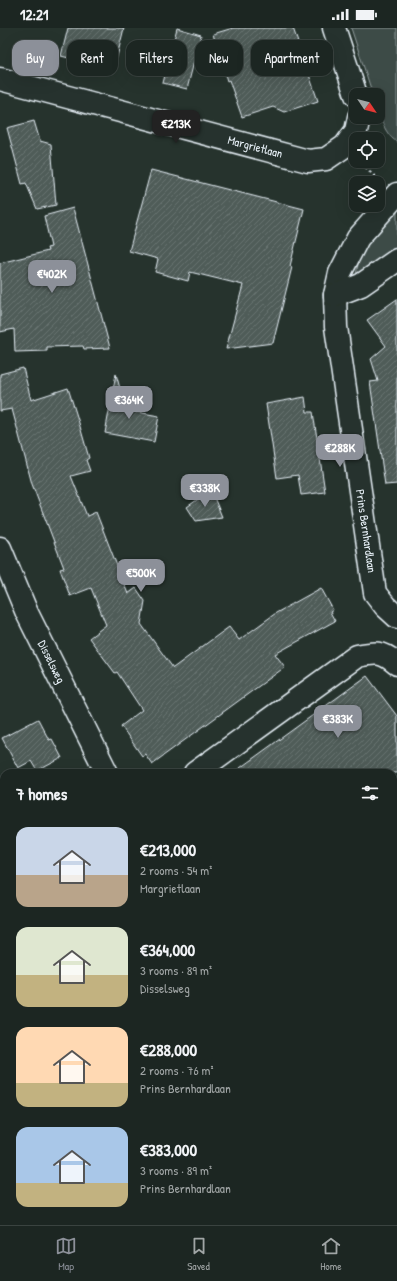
<!DOCTYPE html>
<html lang="en">
<head>
<meta charset="utf-8">
<style>
	:root { --surface:#1c2622; --page:#252e2a; --text:#f1f3f6; --muted:#a0a5a5; --line:#3a4340; --accent:#8c9099 }
	body { margin:0; font-family:"Patrick Hand",sans-serif; background:var(--page); color:var(--text); height:100vh; display:flex; flex-direction:column; font-size:15px; white-space:nowrap }
	* { box-sizing:border-box; margin:0 }
	p { font-size:13px; color:var(--muted) }
	.icon { flex:none; width:22px; height:22px; fill:none; stroke:currentColor; stroke-width:2; stroke-linecap:round; stroke-linejoin:round }
	.map { position:relative; flex:1; overflow:hidden }
	.details { position:absolute; left:0px; top:741px; width:397px; height:456px; display:flex; flex-direction:column; background:var(--surface); border-radius:12px 12px 0 0; box-shadow:0 4px 16px #0002,0 0 0 1px var(--line) }
	.details>* { flex:none }
	.hud { position:absolute; left:12px; top:12px; width:373px; height:36px; display:flex; gap:8px }
	.needle { width:26px; rotate:125deg }
	.controls { position:absolute; left:349px; top:60px; display:grid; gap:8px }
	.controls a { display:grid; place-items:center; width:36px; height:36px; border-radius:8px; background:var(--surface); box-shadow:0 4px 16px #0002,0 0 0 1px var(--line); font-size:20px }
	.price { position:absolute; translate:-50% -34px; padding:0 9px; border-radius:8px; background:var(--accent); color:#fff; font-size:13px; line-height:26px; filter:drop-shadow(0 1px 2px #0008) }
	.price::after { content:''; position:absolute; left:50%; top:24px; width:12px; height:9px; margin-left:-6px; background:inherit; clip-path:polygon(0 0,100% 0,50% 100%) }
	.price.selected { background:#222; color:#fff }
	ul { padding:0; list-style:none }
	li { display:flex; align-items:center; gap:12px; height:100px; padding:0 16px }
	li span { display:grid; place-items:center; flex:none; width:112px; height:80px; border-radius:12px; color:#555 }
	li>.icon { margin-inline-start:auto }
	span .icon { width:48px; height:48px; fill:#fffc; stroke-width:1 }
	li b { font-size:17px }
	h2 { display:flex; justify-content:space-between; align-items:center; height:48px; padding:0 16px; font-size:17px }
	.tag { padding:0 14px; border-radius:12px; background:var(--surface); box-shadow:0 4px 16px #0002,0 0 0 1px var(--line); font-size:14px; line-height:36px }
	.tag.selected { background:var(--accent); color:#fff }
	.status { display:flex; justify-content:space-between; align-items:center; height:28px; padding:0 20px; background:var(--surface); direction:ltr }
	.status svg { height:11px; fill:currentColor }
	.menu { display:flex; justify-content:space-around; align-items:center; height:56px; border-top:1px solid var(--line); background:var(--surface); font-size:11px; color:var(--muted) }
	.menu a { display:grid; justify-items:center; gap:2px }
	.menu .selected { color:var(--accent) }
	.map>svg:first-child { display:block }
</style>
</head>
<body>
<div class="status"><b>12:21</b><svg viewBox="0 0 49 12"><path d="M0 12V9h3v3zM5 12V6h3v6zM10 12V3h3v9zM15 12V0h3v12zM26 1h20v11H26zM47 4h2v5h-2z"/></svg></div>
<div class="map">
<svg width="397" height="1197" viewBox="0 0 397 1197">
	<defs>
		<pattern id="cemetery-stones" width="16" height="16" patternUnits="userSpaceOnUse"><rect width="16" height="16" fill="#3e4b47"/><path d="M2 7V4a2 2 0 0 1 4 0v3zM10 15v-3a2 2 0 0 1 4 0v3z" fill="#5a6562"/></pattern>
		<pattern id="building-hatch" width="6" height="6" patternUnits="userSpaceOnUse"><rect width="6" height="6" fill="#505c59"/><path d="M-1 1l2-2M0 6l6-6M5 7l2-2" fill="none" stroke="#697472"/></pattern>
	</defs>
	<rect width="100%" height="100%" fill="#26332d"/>
	<filter id="ink" filterUnits="userSpaceOnUse"><feTurbulence type="fractalNoise" baseFrequency=".025" numOctaves="2"/><feDisplacementMap in="SourceGraphic" scale="8" xChannelSelector="R" yChannelSelector="G"/><feConvolveMatrix kernelMatrix="1 2 1 2 8 2 1 2 1" color-interpolation-filters="sRGB"/></filter>
	<g filter="url(#ink)">
		<g fill="#3e4b47" stroke="#939ea0">
			<path d="M351,0H397V114C382,104 378,84 378,67H373Z"/>
			<polygon points="397,181 397,224 363,248 356,247 359,231 368,214"/>
		</g>
		<polygon fill="url(#cemetery-stones)" stroke="#939ea0" points="397,767 397,984 393,987 393,770"/>
		<g fill="url(#building-hatch)" stroke="#e8f1f8">
			<polygon points="68,0 124,0 114,41 61,28"/>
			<polygon points="177,0 201,7 187,61 163,55"/>
			<polygon points="233,0 293,0 318,73 284,84 273,79 242,89 229,52 227,53 213,6"/>
			<polygon points="34,93 40,113 51,116 56,177 37,181 26,155 22,156 7,100"/>
			<polygon points="151,142 304,181 290,238 292,239 273,315 226,321 243,257 190,244 188,253 155,244 158,231 129,223"/>
			<polygon points="73,180 110,320 84,321 83,318 47,319 47,323 15,324 14,301 0,304 0,235 48,223 47,220 51,219 44,188"/>
			<polygon points="397,271 397,456 385,457 370,354 378,353 371,331 386,318 367,292"/>
			<polygon points="23,340 31,372 68,360 79,395 89,430 86,432 90,443 71,448 87,488 96,484 128,566 136,560 145,573 141,596 173,640 229,599 239,612 276,585 321,560 333,582 330,584 335,593 275,626 285,639 152,736 145,726 142,728 121,698 142,682 117,644 115,645 89,610 106,597 91,560 70,568 60,541 64,540 32,456 12,381 0,383 0,346"/>
			<polygon points="116,346 126,382 159,388 154,414 105,405"/>
			<polygon points="305,369 307,384 313,384 325,464 301,467 298,447 277,450 266,376"/>
			<polygon points="211,462 222,489 196,493 187,479"/>
			<polygon points="367,648 397,688 397,745 233,745"/>
			<polygon points="38,691 49,712 52,711 62,730 37,743 31,733 18,740 2,710"/>
		</g>
		<g fill="none" stroke-linecap="round" stroke-linejoin="round">
			<defs>
				<g id="street">
					<polyline points="334,0 356,67"/>
					<path id="s1" d="M0,51L308,133L326,131L345,118L356,103L359,89"/>
					<path id="s2" d="M397,166L358,210L340,245L335,267L336,299L375,565L385,578L397,589"/>
					<polyline points="335,267 361,257 397,232"/>
					<path id="s3" d="M0,520L27,585L107,745"/>
					<path d="M195,745L357,628C376,624 382,623 397,636"/>
					<polyline points="0,826 4,824"/>
					<polyline points="393,1162 397,1167"/>
				</g>
			</defs>
			<use href="#street" stroke="#e8f1f8" stroke-width="25"/>
			<polyline stroke="#e8f1f8" stroke-width="2.5" stroke-dasharray="3 3" stroke-linecap="butt" points="361,134 377,151"/>
			<use href="#street" stroke="#26332d" stroke-width="22"/>
		</g>
	</g>
	<g text-anchor="middle" stroke-width="3" stroke-linejoin="round" paint-order="stroke">
		<g font-size="12" fill="#e8f1f8" stroke="#26332d">
			<text dy="4" stroke="none"><textPath href="#s1" startOffset="264">Margrietlaan</textPath></text>
			<text dy="4" stroke="none"><textPath href="#s2" startOffset="359">Prins Bernhardlaan</textPath></text>
			<text dy="4" stroke="none"><textPath href="#s3" startOffset="125">Disselsweg</textPath></text>
		</g>
	</g>
</svg>
<div class="controls">
<a><svg class="needle" viewBox="-14 -14 28 28"><path d="M0-13l5 13h-10z" fill="#e53935"/><path d="M0 13l5-13h-10z" fill="#a0a5a5"/></svg></a>
<a><svg class="icon" aria-label="locate" viewBox="0 0 24 24"><circle cx="12" cy="12" r="6"/><path d="M12 2v4M12 18v4M2 12h4M18 12h4"/></svg></a>
<a><svg class="icon" aria-label="layers" viewBox="0 0 24 24"><path d="M12 4l9 5-9 5-9-5zM3 14l9 5 9-5"/></svg></a>
</div>
<b class="price selected" style="left:176px;top:116px">€213K</b>
<b class="price" style="left:52px;top:266px">€402K</b>
<b class="price" style="left:129px;top:392px">€364K</b>
<b class="price" style="left:340px;top:440px">€288K</b>
<b class="price" style="left:205px;top:480px">€338K</b>
<b class="price" style="left:141px;top:565px">€500K</b>
<b class="price" style="left:338px;top:711px">€383K</b>
<div class="hud">
<a class="tag selected">Buy</a>
<a class="tag">Rent</a>
<a class="tag">Filters</a>
<a class="tag">New</a>
<a class="tag">Apartment</a>
</div>
<section class="details">
<h2>7 homes<svg class="icon" aria-label="filters" viewBox="0 0 24 24"><path d="M4 7h16M4 17h16"/><circle cx="9" cy="7" r="2"/><circle cx="15" cy="17" r="2"/></svg></h2>
<ul>
<li><span style="background:linear-gradient(#c9d6e8 60%,#b9a48a 0)"><svg class="icon" aria-label="home" viewBox="0 0 24 24"><path d="M3 11l9-7 9 7M6 9v11h12V9"/></svg></span><div><b>€213,000</b><p>2 rooms · 54 m²</p><p>Margrietlaan</p></div></li>
<li><span style="background:linear-gradient(#dfe7d0 60%,#c2b280 0)"><svg class="icon" aria-label="home" viewBox="0 0 24 24"><path d="M3 11l9-7 9 7M6 9v11h12V9"/></svg></span><div><b>€364,000</b><p>3 rooms · 89 m²</p><p>Disselsweg</p></div></li>
<li><span style="background:linear-gradient(#ffd9b3 70%,#c2b280 0)"><svg class="icon" aria-label="home" viewBox="0 0 24 24"><path d="M3 11l9-7 9 7M6 9v11h12V9"/></svg></span><div><b>€288,000</b><p>2 rooms · 76 m²</p><p>Prins Bernhardlaan</p></div></li>
<li><span style="background:linear-gradient(#a9c7e8 70%,#c2b280 0)"><svg class="icon" aria-label="home" viewBox="0 0 24 24"><path d="M3 11l9-7 9 7M6 9v11h12V9"/></svg></span><div><b>€383,000</b><p>3 rooms · 89 m²</p><p>Prins Bernhardlaan</p></div></li>
</ul>
</section>
</div>
<nav class="menu">
<a class="selected"><svg class="icon" aria-label="map" viewBox="0 0 24 24"><path d="M3 6l6-2 6 2 6-2v14l-6 2-6-2-6 2zM9 4v14M15 6v14"/></svg>Map</a>
<a><svg class="icon" aria-label="saved" viewBox="0 0 24 24"><path d="M7 4h10v16l-5-4-5 4z"/></svg>Saved</a>
<a><svg class="icon" aria-label="home" viewBox="0 0 24 24"><path d="M3 11l9-7 9 7M6 9v11h12V9"/></svg>Home</a>
</nav>
</body>
</html>
